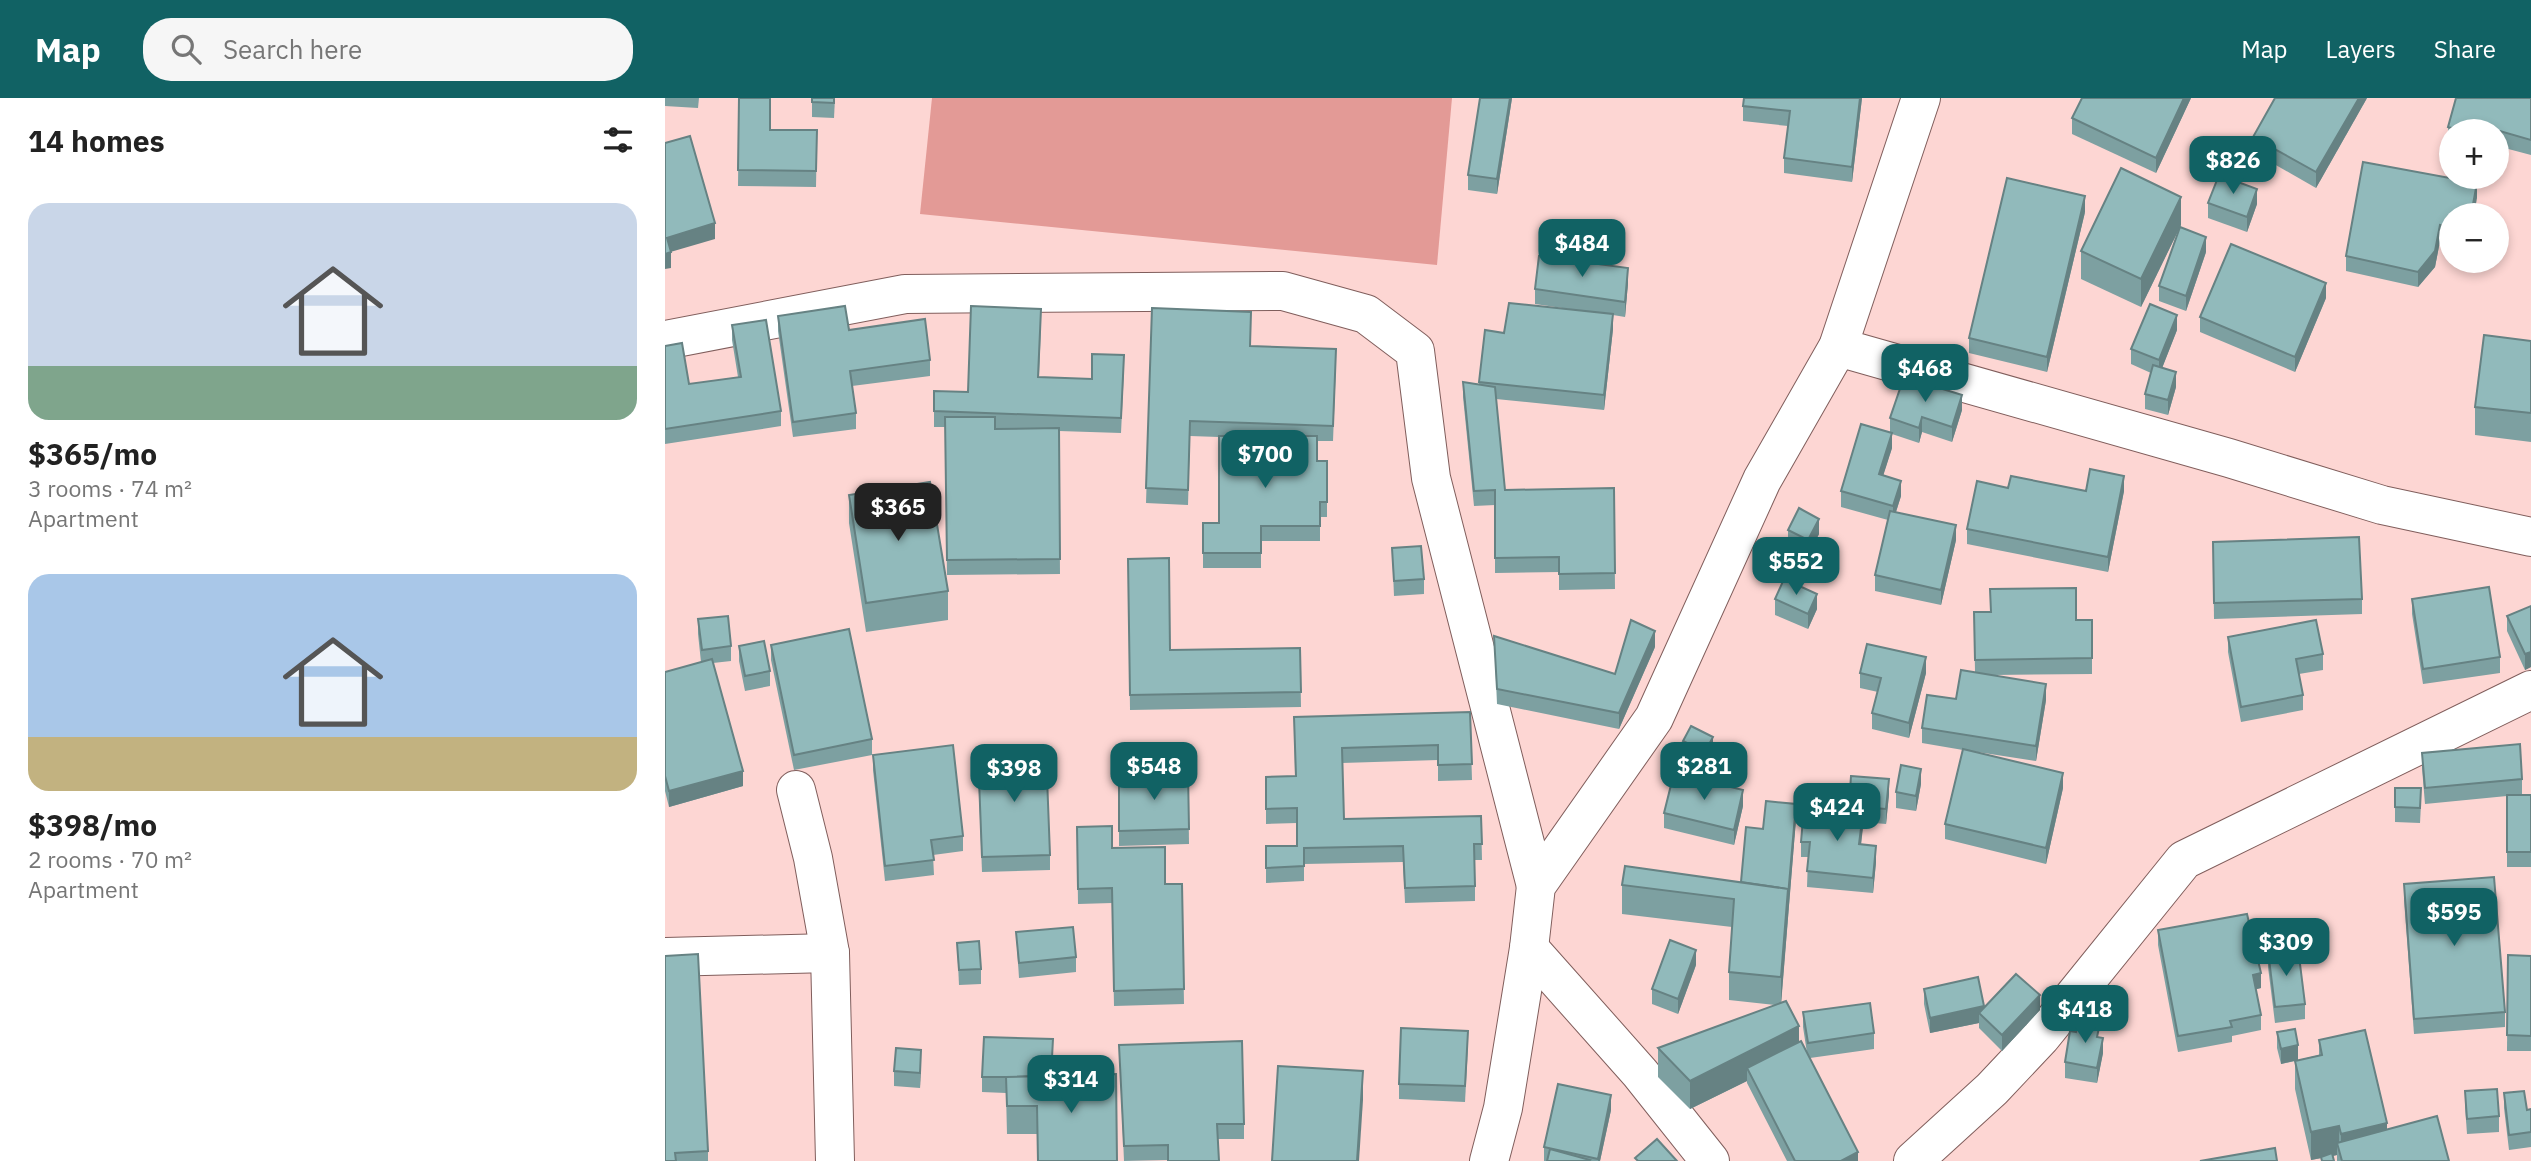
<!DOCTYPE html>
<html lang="en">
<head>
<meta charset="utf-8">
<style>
	:root { --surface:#fff; --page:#f6f6f6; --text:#222; --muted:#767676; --accent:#116264 }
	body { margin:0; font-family:"IBM Plex Sans",sans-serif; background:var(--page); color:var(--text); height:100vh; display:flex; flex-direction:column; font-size:26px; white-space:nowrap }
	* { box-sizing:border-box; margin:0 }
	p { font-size:23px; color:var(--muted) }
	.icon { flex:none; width:38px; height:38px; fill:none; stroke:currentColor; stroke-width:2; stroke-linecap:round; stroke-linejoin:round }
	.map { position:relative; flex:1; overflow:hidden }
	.sheet { display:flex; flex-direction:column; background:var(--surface); width:665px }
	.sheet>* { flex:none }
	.fabs { position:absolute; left:1774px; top:21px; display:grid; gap:14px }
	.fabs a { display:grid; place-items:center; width:70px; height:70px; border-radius:50%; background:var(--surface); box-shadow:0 4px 10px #0003; font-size:35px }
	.price { position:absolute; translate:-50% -60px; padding:0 16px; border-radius:14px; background:var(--accent); color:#fff; font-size:23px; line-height:46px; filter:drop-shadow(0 2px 4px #0008) }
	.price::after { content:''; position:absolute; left:50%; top:42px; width:21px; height:16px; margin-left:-10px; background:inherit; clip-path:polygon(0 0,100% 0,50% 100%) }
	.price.selected { background:#222; color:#fff }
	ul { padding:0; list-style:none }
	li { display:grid; align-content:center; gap:14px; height:371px; padding:0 28px }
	li span { display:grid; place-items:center; height:217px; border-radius:21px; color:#555 }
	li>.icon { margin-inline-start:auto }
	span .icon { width:126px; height:126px; fill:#fffc; stroke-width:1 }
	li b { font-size:30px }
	h2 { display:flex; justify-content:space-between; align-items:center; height:84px; padding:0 28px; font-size:30px }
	header { display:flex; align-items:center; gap:42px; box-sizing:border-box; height:98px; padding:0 35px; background:var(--accent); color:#fff }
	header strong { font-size:33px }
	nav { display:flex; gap:38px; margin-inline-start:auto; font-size:24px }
	.search { width:490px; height:63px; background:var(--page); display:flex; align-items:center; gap:18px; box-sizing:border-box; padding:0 24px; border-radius:28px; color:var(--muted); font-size:26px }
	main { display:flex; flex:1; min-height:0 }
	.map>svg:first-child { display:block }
</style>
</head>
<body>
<header>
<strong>Map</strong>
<div class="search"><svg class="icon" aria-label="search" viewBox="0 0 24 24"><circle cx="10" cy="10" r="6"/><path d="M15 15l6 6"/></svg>Search here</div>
<nav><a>Map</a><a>Layers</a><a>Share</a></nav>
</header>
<main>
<section class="sheet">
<h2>14 homes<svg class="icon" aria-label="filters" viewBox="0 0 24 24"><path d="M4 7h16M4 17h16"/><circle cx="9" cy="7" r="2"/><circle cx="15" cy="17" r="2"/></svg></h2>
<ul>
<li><span style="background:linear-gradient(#c9d6e8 75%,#7fa58c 0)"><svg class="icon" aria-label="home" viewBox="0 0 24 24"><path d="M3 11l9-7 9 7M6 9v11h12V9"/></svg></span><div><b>$365/mo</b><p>3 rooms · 74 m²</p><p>Apartment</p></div></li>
<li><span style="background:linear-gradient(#a9c7e8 75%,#c2b280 0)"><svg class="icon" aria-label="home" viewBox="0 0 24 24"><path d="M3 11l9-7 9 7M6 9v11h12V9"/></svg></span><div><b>$398/mo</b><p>2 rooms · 70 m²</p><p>Apartment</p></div></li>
</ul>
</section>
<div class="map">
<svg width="1866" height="1063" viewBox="0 0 1866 1063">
	<rect width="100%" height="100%" fill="#fdd6d3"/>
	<polygon fill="#e39a96" points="267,0 787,0 772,167 255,116"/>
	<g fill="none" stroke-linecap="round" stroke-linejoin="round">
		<defs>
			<g id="minor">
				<polyline points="0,242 240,196 618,193 701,216 750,253 766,380 871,788"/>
				<polyline points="1173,249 1564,360 1717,407 1866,439"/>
				<polyline points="131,692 148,760 165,855 170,1063"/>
				<polyline points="864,850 975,975 1045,1063"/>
				<polyline points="0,859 165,855"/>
				<polyline points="824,1063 838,1010 864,850 871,788 989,620 1097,382 1173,249 1256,0"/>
				<polyline points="1248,1063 1327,991 1376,939 1519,762 1866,592"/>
			</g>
		</defs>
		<use href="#minor" stroke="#805e5c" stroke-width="40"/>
		<use href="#minor" stroke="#fff" stroke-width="38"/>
	</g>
	<g fill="#7da0a1">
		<polygon points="0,0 34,0 33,10 0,8"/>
		<polygon points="74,0 105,32 152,32 151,89 73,88"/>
		<polygon points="147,0 170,0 169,20 147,19"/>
		<polygon points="815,0 847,0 832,96 803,92 803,77"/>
		<polygon points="1197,0 1187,84 1119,75 1119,60 1123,28 1078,23 1078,8"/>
		<polygon points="1526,0 1491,75 1407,36 1407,20"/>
		<polygon points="1702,0 1651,90 1588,54 1588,39"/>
		<polygon points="1866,0 1866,57 1832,48 1832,33 1787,33 1787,45 1783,44 1783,29"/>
		<polygon points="1812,100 1787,117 1787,145 1775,143 1770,169 1753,189 1681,173 1681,158"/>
		<polygon points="1543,105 1592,106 1582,134 1543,120"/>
		<polygon points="1420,114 1382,274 1304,255 1304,240"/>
		<polygon points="1516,127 1476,209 1416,181 1416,153"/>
		<polygon points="1541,154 1521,213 1494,203 1494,188"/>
		<polygon points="963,185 960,219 948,217 948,231 939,312 831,301 840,392 949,390 950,491 894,492 894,474 830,475 830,407 809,408 798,299 798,284 814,286 820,232 839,235 911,212 870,206 870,191"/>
		<polygon points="1661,200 1630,274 1535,234 1535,219"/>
		<polygon points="487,210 586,248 671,266 668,343 652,343 652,363 662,363 662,419 655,419 655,443 596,443 596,470 538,470 538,425 554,425 554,339 525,338 523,407 481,405"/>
		<polygon points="113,218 265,262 265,278 187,288 191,315 191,331 128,339 113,233"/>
		<polygon points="67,227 116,313 116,328 0,346 0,248 24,286 73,279 67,242"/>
		<polygon points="376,227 374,279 427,281 459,272 456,335 394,333 395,476 282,477 280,329 269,329 269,313 303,294"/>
		<polygon points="1512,232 1497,270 1511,289 1503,317 1480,311 1480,296 1486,275 1466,266 1466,251"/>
		<polygon points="1866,243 1866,344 1810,337 1810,309"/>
		<polygon points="1297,312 1287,344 1257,334 1254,345 1227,336 1227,350 1218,377 1236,398 1231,414 1291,442 1276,507 1210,493 1210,477 1223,422 1176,409 1176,393 1225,334 1225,320"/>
		<polygon points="1343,390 1421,393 1459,393 1443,474 1302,446 1302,431"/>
		<polygon points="184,397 283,493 283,522 201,534 184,425"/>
		<polygon points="1123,432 1154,436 1143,457 1123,447"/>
		<polygon points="1548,444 1697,501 1697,516 1549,521"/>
		<polygon points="727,450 759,481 759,496 729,498"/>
		<polygon points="463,461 505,552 635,550 636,609 465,612"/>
		<polygon points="1325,491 1411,522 1427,522 1427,576 1328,577 1381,602 1371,663 1306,653 1398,690 1381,766 1280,741 1280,726 1298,652 1257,645 1257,630 1291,601 1310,574 1309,514 1325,514"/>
		<polygon points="1110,501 1152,511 1143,531 1110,517"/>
		<polygon points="1747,501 1835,559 1835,575 1758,586 1747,516"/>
		<polygon points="1866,508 1866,569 1860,572 1842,533 1842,518"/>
		<polygon points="33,521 66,548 66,563 48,565 78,688 4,709 0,693 0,574 36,564 33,536"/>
		<polygon points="829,538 950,576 990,549 954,631 832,606"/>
		<polygon points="1563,539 1658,556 1658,572 1634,576 1638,597 1638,612 1576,624 1563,554"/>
		<polygon points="106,547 207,641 207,657 129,672 106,562"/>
		<polygon points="74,548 105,573 105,588 80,593 74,563"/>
		<polygon points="1195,575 1261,575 1244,640 1207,631 1207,615 1213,594 1195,590"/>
		<polygon points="805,614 807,682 773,683 773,662 677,665 679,721 816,718 817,762 810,762 810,803 740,805 738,764 639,766 639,783 601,785 601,748 632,748 632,725 601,726 601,679 630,678 629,619"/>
		<polygon points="1018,643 1048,655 1040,669 1018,659"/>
		<polygon points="1757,655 1857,681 1857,696 1846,697 1866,697 1866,769 1842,769 1842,698 1760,706 1757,670"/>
		<polygon points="208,657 298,738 298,753 268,757 269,777 220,783 208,672"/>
		<polygon points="313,670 385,757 385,772 317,774"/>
		<polygon points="523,674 524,746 454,748 454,676"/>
		<polygon points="1256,686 1251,713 1231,710 1231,694"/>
		<polygon points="1730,690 1756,706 1755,725 1730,724"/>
		<polygon points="1224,696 1221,726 1198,724 1196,747 1211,764 1208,795 1142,789 1143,759 1136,759 1136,744 1184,713 1184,708"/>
		<polygon points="1078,708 1069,747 999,730 999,715"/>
		<polygon points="1131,721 1116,905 1134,944 1142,955 1138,929 1138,914 1209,935 1209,951 1145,960 1193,1063 1122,1063 1082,985 1082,983 1025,1011 993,979 993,950 1110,907 1064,902 1064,874 1067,829 957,816 957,787 1076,784 1098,731"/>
		<polygon points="412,729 447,750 500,786 517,786 519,906 449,908 447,805 413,806"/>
		<polygon points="1739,786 1840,914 1840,929 1749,936 1739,801"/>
		<polygon points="1493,832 1596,890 1591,891 1596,917 1596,932 1567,938 1567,944 1513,954 1493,847"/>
		<polygon points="351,834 411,859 411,874 354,880"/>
		<polygon points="292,845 316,871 316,886 294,887"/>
		<polygon points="1603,853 1640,906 1640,921 1610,925 1603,869"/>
		<polygon points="1843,857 1866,858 1866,953 1842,953"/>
		<polygon points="0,858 43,1053 43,1063 0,1063"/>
		<polygon points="1031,867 1013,916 987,906 987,891"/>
		<polygon points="1259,891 1319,910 1375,912 1337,953 1314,930 1314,925 1265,935 1259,906"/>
		<polygon points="1612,934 1633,962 1654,957 1654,942 1722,1031 1784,1063 1672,1063 1672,1057 1668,1058 1669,1063 1656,1063 1656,1060 1646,1062 1630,991 1630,963 1616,966 1612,950"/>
		<polygon points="1435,940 1438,955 1432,985 1400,980 1400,964"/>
		<polygon points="454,947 579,1026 579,1041 553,1041 503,1062 459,1063"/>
		<polygon points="803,949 800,1004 734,1001 734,986"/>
		<polygon points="388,956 387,978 452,1063 372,1063 372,1036 342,1036 341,995 317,994 317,979"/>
		<polygon points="256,967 255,990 229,988 229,973"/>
		<polygon points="1800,993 1834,1018 1834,1034 1802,1036 1800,1008"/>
		<polygon points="1839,995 1862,1012 1866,1011 1866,1049 1844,1052 1839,1010"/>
		<polygon points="946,1012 935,1063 879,1063 879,1049"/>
	</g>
	<g fill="#668283">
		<polygon points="845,0 847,0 832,96 832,81"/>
		<polygon points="1195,0 1197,0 1187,84 1187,69"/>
		<polygon points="1519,0 1526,0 1491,75 1491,60"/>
		<polygon points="1694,0 1702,0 1651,90 1651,74"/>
		<polygon points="1812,85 1812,100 1809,117 1806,117"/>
		<polygon points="1592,91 1592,106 1582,134 1582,119"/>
		<polygon points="1420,98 1420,114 1382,274 1382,259"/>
		<polygon points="1516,99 1516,127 1476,209 1476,181"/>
		<polygon points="50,125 50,141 2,155 2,140"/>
		<polygon points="1775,127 1775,143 1770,169 1753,189 1753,174"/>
		<polygon points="1541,139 1541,154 1521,213 1521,198"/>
		<polygon points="6,154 6,170 0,171 0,156"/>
		<polygon points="963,170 963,185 960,219 960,204"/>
		<polygon points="1661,185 1661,200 1630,274 1630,259"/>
		<polygon points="948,216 948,231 939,312 939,297"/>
		<polygon points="1512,217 1512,232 1494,278 1494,262"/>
		<polygon points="1511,274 1511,289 1503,317 1503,302"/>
		<polygon points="1297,297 1297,312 1287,344 1287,329"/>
		<polygon points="1257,319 1257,334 1254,345 1254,330"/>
		<polygon points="1227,335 1227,350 1214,391 1214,376"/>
		<polygon points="1459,378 1459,393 1443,474 1443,459"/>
		<polygon points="1236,383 1236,398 1228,423 1228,408"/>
		<polygon points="1154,421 1154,436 1143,457 1143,442"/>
		<polygon points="1291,427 1291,442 1276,507 1276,492"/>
		<polygon points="1152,496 1152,511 1143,531 1143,516"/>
		<polygon points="990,533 990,549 954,631 954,615"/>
		<polygon points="1866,554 1866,569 1860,572 1860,556"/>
		<polygon points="1261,559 1261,575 1244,640 1244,625"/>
		<polygon points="1381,586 1381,602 1371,663 1371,648"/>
		<polygon points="1048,639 1048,655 1040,669 1040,654"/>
		<polygon points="1256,671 1256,686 1251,713 1251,698"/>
		<polygon points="78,673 78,688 4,709 4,693"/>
		<polygon points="1398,675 1398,690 1381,766 1381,750"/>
		<polygon points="1224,681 1224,696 1221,726 1221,711"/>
		<polygon points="1078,692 1078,708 1069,747 1069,732"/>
		<polygon points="1131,706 1131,721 1116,907 1116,879"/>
		<polygon points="1198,715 1198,730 1194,762 1194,746"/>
		<polygon points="1211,748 1211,764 1208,795 1208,780"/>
		<polygon points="1031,852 1031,867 1013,916 1013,901"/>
		<polygon points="1596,875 1596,890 1588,892 1588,877"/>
		<polygon points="1375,897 1375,912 1337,953 1337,937"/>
		<polygon points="1319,908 1319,920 1314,915 1314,925 1265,935 1265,920"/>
		<polygon points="1134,928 1134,956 1082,970 1082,983 1025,1011 1025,983"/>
		<polygon points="1438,940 1438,955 1432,985 1432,970"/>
		<polygon points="1633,947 1633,962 1616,966 1616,951"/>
		<polygon points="256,952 256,967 255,990 255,975"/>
		<polygon points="698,973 698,1002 694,1063 692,1063"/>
		<polygon points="946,997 946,1012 935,1063 933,1063"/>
		<polygon points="1722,1025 1722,1054 1676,1057 1676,1036"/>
		<polygon points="1674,1028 1674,1051 1672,1045 1672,1057 1646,1062 1646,1034"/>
		<polygon points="1193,1054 1193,1063 1176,1063"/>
	</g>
	<g fill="#91babb" stroke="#668283" stroke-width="2">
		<polygon points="74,0 105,0 105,32 152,32 151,73 73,72"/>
		<polygon points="147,0 169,0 169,5 147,4"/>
		<polygon points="815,0 845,0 832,81 803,77"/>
		<polygon points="1079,0 1195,0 1187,69 1119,60 1125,13 1078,8"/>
		<polygon points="1417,0 1519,0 1491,60 1407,20"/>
		<polygon points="1610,0 1694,0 1651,74 1588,39"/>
		<polygon points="1791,0 1866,0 1866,42 1814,27 1812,33 1798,33 1783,29"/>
		<polygon points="25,38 50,125 2,140 6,154 0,156 0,45"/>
		<polygon points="1698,64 1812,85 1806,117 1787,117 1787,129 1775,127 1770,153 1753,174 1681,158"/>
		<polygon points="1456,70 1516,99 1476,181 1416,153"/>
		<polygon points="1554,77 1592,91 1582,119 1543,105"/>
		<polygon points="1342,80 1420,98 1382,259 1304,240"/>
		<polygon points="1515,129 1541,139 1521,198 1494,188"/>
		<polygon points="1566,146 1661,185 1630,259 1535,219"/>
		<polygon points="874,158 963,170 960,204 870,191"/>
		<polygon points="844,205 948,216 939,297 814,284 820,232 839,235"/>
		<polygon points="1485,206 1512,217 1494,262 1466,251"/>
		<polygon points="180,208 184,232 260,221 265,262 185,273 191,315 128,324 113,218"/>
		<polygon points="306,208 376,211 373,279 427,281 427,256 459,257 456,320 269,313 269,293 303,294"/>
		<polygon points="487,210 586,214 585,248 671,251 668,328 525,323 523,392 481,390"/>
		<polygon points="101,222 116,313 0,331 0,248 17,245 24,286 76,279 67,227"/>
		<polygon points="1819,237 1866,243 1866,315 1810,309"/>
		<polygon points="1488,267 1511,274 1503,302 1480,296"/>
		<polygon points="1239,279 1297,297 1287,329 1257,319 1254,330 1225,320"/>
		<polygon points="798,284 830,289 840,392 949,390 950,475 894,476 894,459 830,460 830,392 809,393"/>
		<polygon points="280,319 330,319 330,331 394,330 395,461 282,462"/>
		<polygon points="1196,326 1227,335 1214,376 1236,383 1228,408 1176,393"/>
		<polygon points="554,338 652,338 652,363 662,363 662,404 655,404 655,428 596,428 596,455 538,455 538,425 554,425"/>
		<polygon points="1425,371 1459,378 1443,459 1302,431 1312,383 1343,390 1346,378 1421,393"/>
		<polygon points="265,384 283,493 201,505 184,397"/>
		<polygon points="1134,410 1154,421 1143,442 1123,432"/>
		<polygon points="1225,413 1291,427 1276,492 1210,477"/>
		<polygon points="1694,439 1697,501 1549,505 1548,444"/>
		<polygon points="756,448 759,481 729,483 727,450"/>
		<polygon points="504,460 505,552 635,550 636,594 465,597 463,461"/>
		<polygon points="1119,481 1152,496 1143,516 1110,501"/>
		<polygon points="1824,489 1835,559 1758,571 1747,501"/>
		<polygon points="1411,490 1411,522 1427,522 1427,560 1310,562 1309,514 1326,514 1325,491"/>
		<polygon points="1866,508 1866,554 1860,556 1842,518"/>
		<polygon points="63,518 66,548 37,552 33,521"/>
		<polygon points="966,522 990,533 954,615 832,591 829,538 950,576"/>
		<polygon points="1651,522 1658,556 1631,561 1638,597 1576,609 1563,539"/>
		<polygon points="184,531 207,641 129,657 106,547"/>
		<polygon points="99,543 105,573 80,578 74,548"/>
		<polygon points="1202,546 1261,559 1244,625 1207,615 1216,580 1195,575"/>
		<polygon points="47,561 78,673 4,693 0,678 0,574"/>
		<polygon points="1296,572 1381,586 1371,648 1257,630 1262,597 1291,601"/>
		<polygon points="805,614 807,666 773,667 773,647 677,650 679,721 816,718 817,746 809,746 810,788 740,790 738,748 639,750 639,768 601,770 601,748 632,748 632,710 601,711 601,679 631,678 629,619"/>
		<polygon points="1026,628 1048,639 1040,654 1018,643"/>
		<polygon points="1855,646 1857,681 1760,690 1757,655"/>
		<polygon points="288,647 298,738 266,742 269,762 220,768 208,657"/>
		<polygon points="1298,651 1398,675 1381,750 1280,726"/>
		<polygon points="381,653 385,757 317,759 313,655"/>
		<polygon points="1236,667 1256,671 1251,698 1231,694"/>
		<polygon points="523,674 524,731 454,733 454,676"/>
		<polygon points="1009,675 1078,692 1069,732 999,715"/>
		<polygon points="1186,678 1224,681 1221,711 1184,708"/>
		<polygon points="1730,690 1756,690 1755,710 1730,709"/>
		<rect x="1842" y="697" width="24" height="57"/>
		<polygon points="1101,703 1131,706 1123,798 1123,791 1076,784 1081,729 1098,731"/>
		<polygon points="1139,709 1198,715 1194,746 1211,748 1208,780 1142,773 1145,744 1136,744"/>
		<polygon points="447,728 447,750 500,749 500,786 517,786 519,891 449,893 447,790 413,791 412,729"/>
		<polygon points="960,768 1123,791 1116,879 1064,874 1069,801 957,787"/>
		<polygon points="1829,779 1840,914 1749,921 1739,786"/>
		<polygon points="1582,816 1596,875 1588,877 1596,917 1565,923 1567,929 1513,938 1493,832"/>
		<polygon points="408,829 411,859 354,865 351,834"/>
		<polygon points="1005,842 1031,852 1013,901 987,891"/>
		<polygon points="314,843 316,871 294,872 292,845"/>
		<polygon points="1633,850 1640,906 1610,909 1603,853"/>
		<polygon points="33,856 43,1053 10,1055 11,1063 0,1063 0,858"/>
		<polygon points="1843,857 1866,858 1866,938 1842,937"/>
		<polygon points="1351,876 1375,897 1337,937 1314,915"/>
		<polygon points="1313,879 1319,908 1265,920 1259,891"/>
		<polygon points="1121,903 1134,928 1025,983 993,950"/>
		<polygon points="1205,905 1209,935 1143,945 1138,914"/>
		<polygon points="1413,921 1435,925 1432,939 1438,940 1432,970 1400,964 1405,933 1411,934"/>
		<polygon points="736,930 803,933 800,988 734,986"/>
		<polygon points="1630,931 1633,947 1616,951 1612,934"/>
		<polygon points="1700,932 1722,1025 1676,1036 1674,1028 1646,1034 1630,963 1657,957 1654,942"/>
		<polygon points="319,939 388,941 386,978 341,979 317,979"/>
		<polygon points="577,943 579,1026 552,1026 554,1063 503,1063 503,1047 459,1048 454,947"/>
		<polygon points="1136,943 1193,1054 1176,1063 1130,1063 1082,970"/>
		<polygon points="231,950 256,952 255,975 229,973"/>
		<polygon points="613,968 698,973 692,1063 607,1063"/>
		<polygon points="451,976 452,1063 373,1063 372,1008 342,1008 341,979"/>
		<polygon points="893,986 946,997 933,1061 879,1049"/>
		<polygon points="1832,991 1834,1018 1802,1021 1800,993"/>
		<polygon points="1859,993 1862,1012 1866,1011 1866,1034 1844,1037 1839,995"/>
		<polygon points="1772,1018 1784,1063 1677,1063 1672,1045"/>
		<polygon points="992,1041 1012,1063 973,1063 970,1060"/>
		<polygon points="1610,1050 1612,1063 1535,1063"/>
		<polygon points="885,1051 925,1062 924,1063 882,1063"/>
		<polygon points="1667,1055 1669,1063 1657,1063 1656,1059"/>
	</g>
</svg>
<div class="fabs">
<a>+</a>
<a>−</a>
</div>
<b class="price" style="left:1568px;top:98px">$826</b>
<b class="price" style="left:917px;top:181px">$484</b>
<b class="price" style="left:1260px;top:306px">$468</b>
<b class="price" style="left:600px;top:392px">$700</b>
<b class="price selected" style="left:233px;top:445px">$365</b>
<b class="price" style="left:1131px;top:499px">$552</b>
<b class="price" style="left:489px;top:704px">$548</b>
<b class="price" style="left:1039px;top:704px">$281</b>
<b class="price" style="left:349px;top:706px">$398</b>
<b class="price" style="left:1172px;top:745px">$424</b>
<b class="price" style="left:1789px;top:850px">$595</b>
<b class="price" style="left:1621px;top:880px">$309</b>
<b class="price" style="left:1420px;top:947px">$418</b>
<b class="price" style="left:406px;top:1017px">$314</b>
</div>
</main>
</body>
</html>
